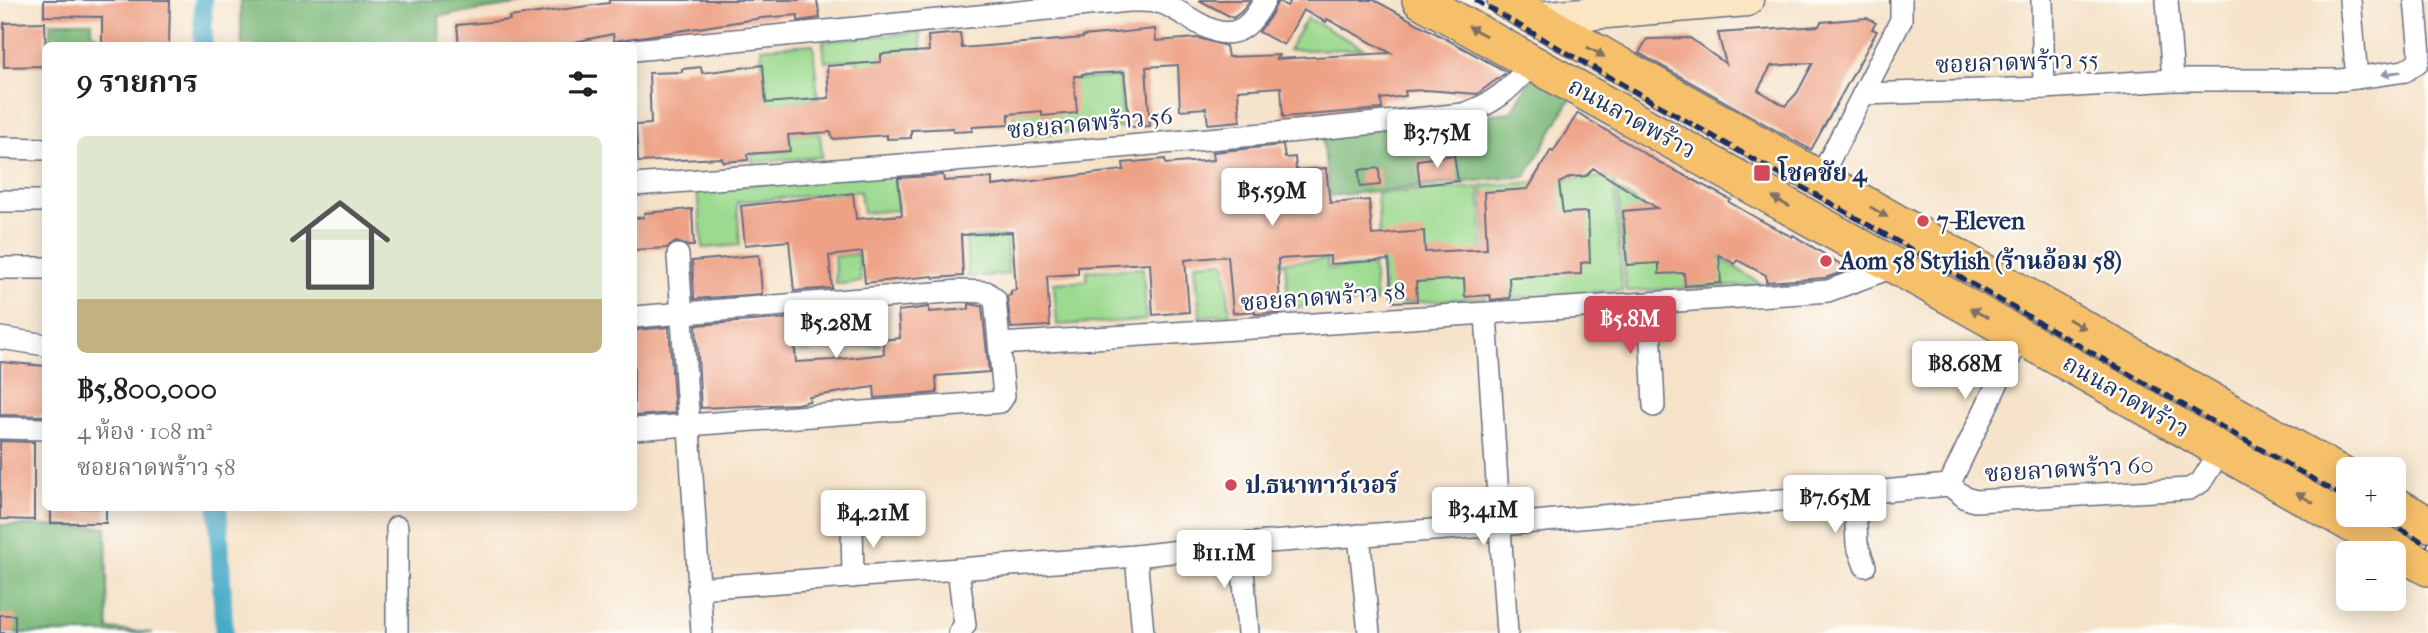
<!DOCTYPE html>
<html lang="th">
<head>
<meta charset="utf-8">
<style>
	:root { --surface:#fff; --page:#f6f6f6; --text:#202124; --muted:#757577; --accent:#d1495b }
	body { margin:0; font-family:"IM FELL French Canon","Noto Serif Thai",serif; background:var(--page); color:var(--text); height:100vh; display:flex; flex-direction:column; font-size:26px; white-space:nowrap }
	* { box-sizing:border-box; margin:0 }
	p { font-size:23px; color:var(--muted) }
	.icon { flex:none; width:38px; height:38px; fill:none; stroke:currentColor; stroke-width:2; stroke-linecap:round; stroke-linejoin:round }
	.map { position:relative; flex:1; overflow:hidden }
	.sheet { position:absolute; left:42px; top:42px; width:595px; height:469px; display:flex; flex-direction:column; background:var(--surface); border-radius:10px; box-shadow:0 4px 18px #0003 }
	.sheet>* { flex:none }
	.fabs { position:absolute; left:2336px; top:457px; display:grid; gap:14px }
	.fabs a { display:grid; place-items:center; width:70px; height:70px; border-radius:10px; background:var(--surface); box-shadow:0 4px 18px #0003; font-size:35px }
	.price { position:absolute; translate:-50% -60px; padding:0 16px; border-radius:7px; background:#fff; color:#222; font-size:23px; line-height:46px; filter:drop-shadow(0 2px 4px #0008) }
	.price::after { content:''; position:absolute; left:50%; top:42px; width:21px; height:16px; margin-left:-10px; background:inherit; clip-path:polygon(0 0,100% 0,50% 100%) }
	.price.current { background:var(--accent); color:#fff }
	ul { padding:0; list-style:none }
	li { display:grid; align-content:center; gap:14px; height:371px; padding:0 35px }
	li span { display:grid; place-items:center; height:217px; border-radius:10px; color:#555 }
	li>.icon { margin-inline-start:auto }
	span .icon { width:126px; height:126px; fill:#fffc; stroke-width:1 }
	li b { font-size:30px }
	h2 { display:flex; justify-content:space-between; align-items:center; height:84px; padding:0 35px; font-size:30px }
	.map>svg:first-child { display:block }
</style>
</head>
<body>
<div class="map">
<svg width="2428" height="633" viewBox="0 0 2428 633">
	<rect width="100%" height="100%" fill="#fdfcf7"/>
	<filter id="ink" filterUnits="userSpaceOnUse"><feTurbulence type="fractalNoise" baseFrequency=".0143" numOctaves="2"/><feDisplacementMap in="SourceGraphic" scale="14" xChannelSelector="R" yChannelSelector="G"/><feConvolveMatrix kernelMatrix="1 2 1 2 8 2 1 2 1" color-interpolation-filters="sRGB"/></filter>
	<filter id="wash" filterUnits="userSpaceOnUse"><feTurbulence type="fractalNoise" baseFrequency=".00686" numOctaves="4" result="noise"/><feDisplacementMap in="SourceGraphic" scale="28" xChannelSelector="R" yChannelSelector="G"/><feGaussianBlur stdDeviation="1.57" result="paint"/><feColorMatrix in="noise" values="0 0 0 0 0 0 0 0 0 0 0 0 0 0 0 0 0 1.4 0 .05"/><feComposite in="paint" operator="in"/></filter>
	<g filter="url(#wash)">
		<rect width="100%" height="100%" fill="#f5e2c8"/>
		<g fill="#9cda8f" stroke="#5c8476" stroke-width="2">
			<polygon points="1307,18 1365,49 1288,50"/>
			<polygon points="920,32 925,87 858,71 857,59 825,62 823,41"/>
			<polygon points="813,44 818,99 745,106 765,98 761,48"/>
			<polygon points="1119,76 1124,127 1015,137 1011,86"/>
			<polygon points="820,133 822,157 752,162 752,154 789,151 788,135"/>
			<polygon points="894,172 898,210 863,213 860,191 737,202 740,245 703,248 697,190"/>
			<polygon points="1614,176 1622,290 1491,300 1482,186"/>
			<polygon points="1479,187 1486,298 1384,304 1377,193"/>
			<polygon points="1618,190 1762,285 1626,291"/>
			<polygon points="1006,236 1008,274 968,277 966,238"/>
			<polygon points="1279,250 1281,262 1327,259 1328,269 1373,266 1376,302 1289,308 1285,263 1254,265"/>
			<polygon points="858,254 861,282 836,284 834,257"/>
			<polygon points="1225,261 1230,314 1200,316 1195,263"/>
			<polygon points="1143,268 1146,320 1057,325 1054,283 1087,281 1087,271"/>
			<polygon points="877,304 880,345 801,352 797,311"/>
		</g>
		<g fill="#7dba7a" stroke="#4c746c" stroke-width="2">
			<polygon points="240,0 552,0 439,16 440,46 242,45"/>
			<polygon points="50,22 92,22 91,32 98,36 98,45 50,45"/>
			<polygon points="1532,77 1571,98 1526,176 1329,196 1322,131 1511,112"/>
			<polygon points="0,525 106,527 108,629 152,633 0,633"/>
		</g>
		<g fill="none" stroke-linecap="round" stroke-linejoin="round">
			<g stroke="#47aac7" stroke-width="19">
				<polyline points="203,0 203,46"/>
				<polyline points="218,508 224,633"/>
			</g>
		</g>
		<g id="blocks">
			<g fill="#eea185" fill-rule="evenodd">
				<polygon points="44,0 170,0 169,46 102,46 102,17 44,16"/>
				<polygon points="609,0 817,0 820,18 798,21 798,15 762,18 614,41 613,34 555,46 459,46 457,25 510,20 509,17 609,3"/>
				<polygon points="1199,0 1250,0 1241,12 1233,18"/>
				<polygon points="1286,0 1374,0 1507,72 1477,94 1426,90 1405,91 1406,96 1381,99 1382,109 1283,117 1281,87 1238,90 1240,121 1208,124 1206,108 1180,110 1178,65 1146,67 1150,126 1130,127 1124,72 1082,74 1082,76 1074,76 1077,113 1042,116 1042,111 1009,114 1009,125 972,127 972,131 953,132 953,128 911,130 911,138 887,139 887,135 832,139 831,132 788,135 790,151 747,154 748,160 723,162 722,158 638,162 636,125 651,124 649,73 682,72 682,69 701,67 702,73 763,65 766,103 829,98 827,66 881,62 881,54 929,51 928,36 960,33 962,48 1083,38 1083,36 1155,29 1156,41 1198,38 1226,46 1228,57 1279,55 1276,59 1391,53 1327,19 1326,22 1303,10 1284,45 1259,32 1271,15 1278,1 1287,6 1290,2"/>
				<path d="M1867,18L1876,23L1872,29L1877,31L1811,150L1639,53L1647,39L1690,38L1726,64L1718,33L1819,26L1821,22ZM1813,63L1797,93L1785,106L1758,90L1771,66Z"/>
				<polygon points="45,22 46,66 4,67 4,23"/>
				<polygon points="1578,113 1655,160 1731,200 1729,202 1760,220 1792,237 1793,235 1845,267 1843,272 1825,278 1766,282 1766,275 1737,260 1735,264 1719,255 1721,283 1685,286 1684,273 1659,274 1659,263 1627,265 1623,211 1657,208 1593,168 1586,176 1571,177 1559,183 1563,213 1588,212 1590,262 1581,263 1581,274 1509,277 1510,298 1491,300 1490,295 1465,297 1464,279 1416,282 1417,301 1392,302 1389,260 1330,264 1330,256 1278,259 1280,313 1255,314 1255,311 1233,313 1228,256 1185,260 1189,312 1153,315 1150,263 1078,267 1078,274 1047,276 1050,326 1011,328 1007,296 1011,295 1011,291 1016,290 1012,232 961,235 963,276 934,278 933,276 865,283 862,252 829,256 832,288 794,291 789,241 745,245 741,206 853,193 856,219 902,215 898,178 943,175 944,181 992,178 992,186 1124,170 1123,163 1165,159 1166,164 1214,160 1213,152 1283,145 1285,158 1295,157 1296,170 1326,168 1330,203 1369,200 1372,235 1424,231 1425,252 1487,249 1484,192 1528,189 1551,150 1553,152"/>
				<polygon points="1454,155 1458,181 1420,185 1417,160"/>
				<polygon points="1379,168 1380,185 1360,187 1359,170"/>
				<polygon points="692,209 694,246 688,246 676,242 667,248 634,250 634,218 644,217 644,213"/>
				<polygon points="759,255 762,294 694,299 692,261"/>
				<polygon points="969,304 982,306 989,372 936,376 937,393 875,398 874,387 809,397 810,401 797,404 701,408 696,325 792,318 796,362 833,360 884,354 883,340 900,338 898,311 929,307 929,312 969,309"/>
				<polygon points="669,327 675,413 634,416 634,330"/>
				<polygon points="0,362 46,366 46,416 0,415"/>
				<polygon points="0,441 34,442 34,520 0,519"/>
				<rect x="51" y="508" width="55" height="15"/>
				<rect x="0" y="615" width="15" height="18"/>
			</g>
		</g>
	</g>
	<g filter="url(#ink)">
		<use href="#blocks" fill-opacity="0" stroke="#676e83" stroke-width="2"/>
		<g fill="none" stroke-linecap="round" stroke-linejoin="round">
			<defs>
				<g id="street">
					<polyline points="2042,0 2044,88"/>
					<polyline points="2167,0 2173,80"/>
					<polyline points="2350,0 2357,78"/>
					<path d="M634,50L1129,1C1140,1 1151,0 1162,3C1189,13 1222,51 1250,22C1256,16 1261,7 1265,0"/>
					<polyline points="1863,94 2044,88 2173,80 2341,80 2405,71 2418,62 2420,53 2415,0"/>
					<polyline points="0,148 46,149"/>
					<polyline points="1820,178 1901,20 1901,0"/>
					<path d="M634,185L1007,157L1298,131L1463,114C1497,103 1510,88 1533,63"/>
					<polyline points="0,201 46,201"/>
					<polyline points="678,255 702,633"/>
					<polyline points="0,268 46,268"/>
					<polyline points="1649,304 1654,406"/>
					<polyline points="1486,315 1507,633"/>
					<polyline points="634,317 960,291 986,292 995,299 1004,396 1000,402 634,429"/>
					<polyline points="0,338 46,345"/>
					<polyline points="1000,344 1803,293 1828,291 1896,266"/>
					<polyline points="0,428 46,429"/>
					<polyline points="1949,485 2020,336"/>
					<polyline points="1854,493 1857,544 1865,566"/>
					<polyline points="852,524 853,577"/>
					<polyline points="1359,535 1369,633"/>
					<polyline points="1241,544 1248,633"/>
					<polyline points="1136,556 1143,633"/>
					<polyline points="958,569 965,625 959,633"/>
					<polyline points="698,588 1136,556 1241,544 1501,525 1949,485 1966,498 1975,501 2189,489 2201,482 2221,450"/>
					<polyline points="397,633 397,527"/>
				</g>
				<polyline id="secondary" points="1536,18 1747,0"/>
				<g id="primary">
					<polyline points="1420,0 2020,336 2428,568"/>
					<polyline points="1505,0 2348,478"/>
					<polyline points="2394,504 2428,524"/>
				</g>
			</defs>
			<use href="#street" stroke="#676e83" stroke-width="24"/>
			<use href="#secondary" stroke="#676e83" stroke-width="35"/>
			<use href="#primary" stroke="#676e83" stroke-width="38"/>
			<use href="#street" stroke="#fff" stroke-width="21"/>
			<use href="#secondary" stroke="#fbe6c4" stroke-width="32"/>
			<use href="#primary" stroke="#f6c06b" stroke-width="35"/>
			<g stroke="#1b2f5e" stroke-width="5" stroke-dasharray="10 5" stroke-linecap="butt">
				<polyline points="1475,0 2348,499"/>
				<polyline points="2375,514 2428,545"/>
			</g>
		</g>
		<defs><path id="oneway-solid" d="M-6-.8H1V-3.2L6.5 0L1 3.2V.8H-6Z" transform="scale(1.75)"/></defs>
		<g fill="#7e7064">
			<use href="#oneway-solid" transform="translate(1477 31) rotate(-151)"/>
			<use href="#oneway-solid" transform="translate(1596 52) rotate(29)"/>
			<use href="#oneway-solid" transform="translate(1781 202) rotate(-151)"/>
			<use href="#oneway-solid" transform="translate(1879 212) rotate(30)"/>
			<use href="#oneway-solid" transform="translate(1979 313) rotate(-151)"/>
			<use href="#oneway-solid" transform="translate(2077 324) rotate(30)"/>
			<use href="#oneway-solid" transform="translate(2305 498) rotate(-150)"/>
		</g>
		<use fill="#8d97ae" href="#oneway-solid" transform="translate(2391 73) rotate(172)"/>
	</g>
	<g fill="#d1495b" stroke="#fdfcf7" stroke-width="2.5">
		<rect x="1753" y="164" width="18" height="18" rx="3.5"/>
		<circle cx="1923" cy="221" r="7"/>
		<circle cx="1826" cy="261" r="7"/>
		<circle cx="1231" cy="485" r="7"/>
	</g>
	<g text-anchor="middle" stroke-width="5" stroke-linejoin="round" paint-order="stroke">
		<g font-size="24" fill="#1b2f5e" stroke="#fdfcf7">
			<text transform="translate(2017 62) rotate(-2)" y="8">ซอยลาดพร้าว 55</text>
			<text transform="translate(1632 118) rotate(29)" y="8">ถนนลาดพร้าว</text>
			<text transform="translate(1090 123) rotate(-5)" y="8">ซอยลาดพร้าว 56</text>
			<text transform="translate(1323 297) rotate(-4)" y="8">ซอยลาดพร้าว 58</text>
			<text transform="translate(2126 396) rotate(30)" y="8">ถนนลาดพร้าว</text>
			<text transform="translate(2069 469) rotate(-3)" y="8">ซอยลาดพร้าว 60</text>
		</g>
		<g font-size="24" font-weight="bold" fill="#1b2f5e" stroke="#fdfcf7" text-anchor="start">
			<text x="1778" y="181">โชคชัย 4</text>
			<text x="1937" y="229">7-Eleven</text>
			<text x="1840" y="269">Aom 58 Stylish (ร้านอ้อม 58)</text>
			<text x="1245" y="493">ป.ธนาทาว์เวอร์</text>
		</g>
	</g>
</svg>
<div class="fabs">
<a>+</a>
<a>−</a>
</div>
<b class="price" style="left:1437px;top:170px">฿3.75M</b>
<b class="price" style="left:1272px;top:228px">฿5.59M</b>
<b class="price current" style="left:1630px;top:356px">฿5.8M</b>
<b class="price" style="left:836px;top:360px">฿5.28M</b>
<b class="price" style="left:1965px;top:401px">฿8.68M</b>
<b class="price" style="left:1835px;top:535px">฿7.65M</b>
<b class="price" style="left:1483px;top:547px">฿3.41M</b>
<b class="price" style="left:873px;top:550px">฿4.21M</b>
<b class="price" style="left:1224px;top:590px">฿11.1M</b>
<section class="sheet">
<h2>9 รายการ<svg class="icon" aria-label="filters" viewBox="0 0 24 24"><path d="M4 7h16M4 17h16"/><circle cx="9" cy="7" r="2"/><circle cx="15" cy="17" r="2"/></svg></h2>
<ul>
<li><span style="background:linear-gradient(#dfe7d0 75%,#c2b280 0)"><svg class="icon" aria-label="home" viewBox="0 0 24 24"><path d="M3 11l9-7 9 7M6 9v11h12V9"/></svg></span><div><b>฿5,800,000</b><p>4 ห้อง · 108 m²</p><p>ซอยลาดพร้าว 58</p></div></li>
</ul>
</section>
</div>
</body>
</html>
